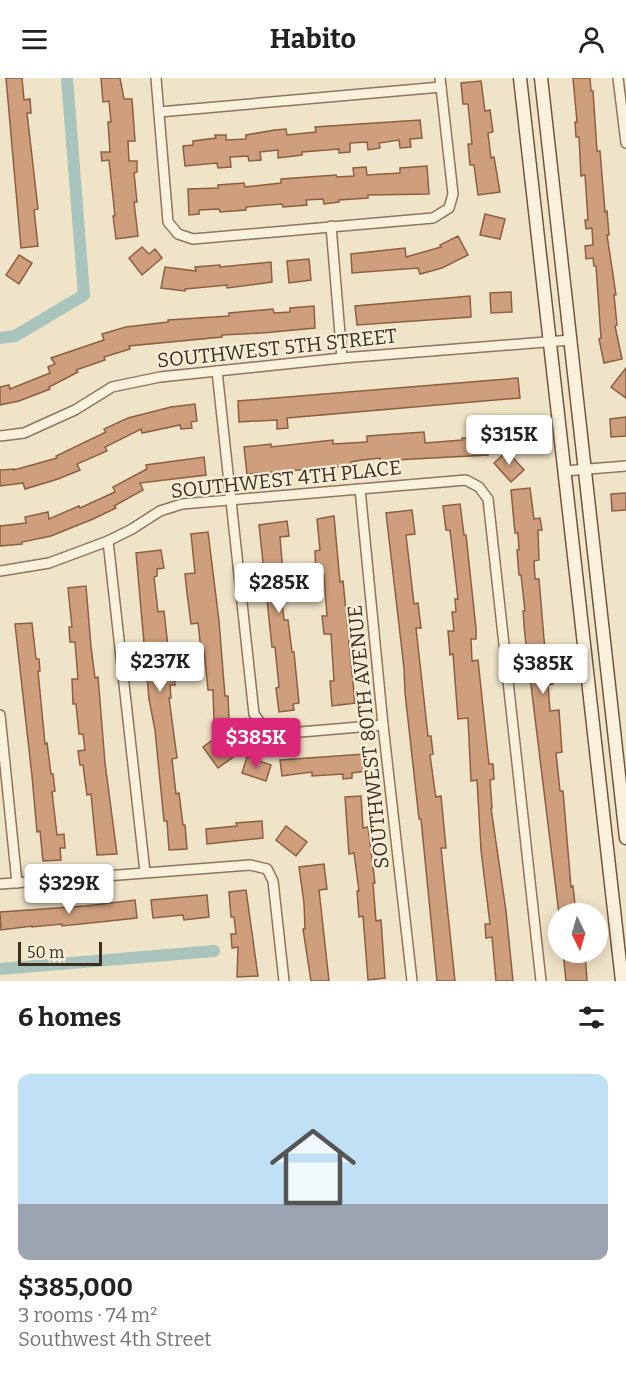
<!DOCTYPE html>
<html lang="en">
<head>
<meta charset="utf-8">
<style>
	:root { --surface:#fff; --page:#f2f2f2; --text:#222; --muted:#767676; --accent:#db2777 }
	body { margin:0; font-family:Bitter,serif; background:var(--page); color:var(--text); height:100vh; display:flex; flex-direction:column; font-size:22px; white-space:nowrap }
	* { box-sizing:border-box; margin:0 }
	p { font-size:20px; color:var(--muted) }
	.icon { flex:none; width:33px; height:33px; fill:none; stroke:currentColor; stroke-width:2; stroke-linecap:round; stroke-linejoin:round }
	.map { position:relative; height:903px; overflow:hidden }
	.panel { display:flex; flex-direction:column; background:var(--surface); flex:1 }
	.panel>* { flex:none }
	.needle { width:39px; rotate:175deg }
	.tools { position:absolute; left:548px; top:825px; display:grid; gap:12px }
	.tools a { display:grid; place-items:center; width:60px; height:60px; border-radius:50%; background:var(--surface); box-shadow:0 3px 15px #0003; font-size:30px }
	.scale { position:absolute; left:18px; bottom:15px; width:84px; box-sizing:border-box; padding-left:6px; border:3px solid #3d2e20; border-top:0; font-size:16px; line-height:21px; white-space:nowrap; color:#3d2e20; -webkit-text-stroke:4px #f7eed8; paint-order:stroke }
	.price { position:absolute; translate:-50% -51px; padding:0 14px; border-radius:6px; background:#fff; color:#222; font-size:20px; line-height:39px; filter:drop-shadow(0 2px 3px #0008) }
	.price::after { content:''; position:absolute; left:50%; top:36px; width:18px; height:14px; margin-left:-9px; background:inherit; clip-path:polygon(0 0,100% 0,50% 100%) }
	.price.on { background:var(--accent); color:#fff }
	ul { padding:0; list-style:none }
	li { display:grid; align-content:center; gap:12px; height:318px; padding:0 18px }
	li span { display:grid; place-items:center; height:186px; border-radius:12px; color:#555 }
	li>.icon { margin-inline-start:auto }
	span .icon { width:108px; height:108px; fill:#fffc; stroke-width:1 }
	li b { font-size:26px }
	h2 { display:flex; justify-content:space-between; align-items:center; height:72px; padding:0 18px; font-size:26px }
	header { display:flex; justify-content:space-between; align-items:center; height:78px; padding:0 18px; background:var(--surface); font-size:27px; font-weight:700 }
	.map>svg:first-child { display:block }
</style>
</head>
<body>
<header><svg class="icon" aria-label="menu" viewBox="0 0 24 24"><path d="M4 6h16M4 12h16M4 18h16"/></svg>Habito<svg class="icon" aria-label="person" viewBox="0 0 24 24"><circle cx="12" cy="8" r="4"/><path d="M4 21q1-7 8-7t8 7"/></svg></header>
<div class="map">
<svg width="626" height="903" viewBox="0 0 626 903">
	<rect width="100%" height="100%" fill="#f0e4c8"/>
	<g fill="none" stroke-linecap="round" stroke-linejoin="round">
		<g stroke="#a9c4bc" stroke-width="12">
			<polyline points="0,260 15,258 84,217 67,0"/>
			<polyline points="0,891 214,873"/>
		</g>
	</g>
	<g fill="#cf9f7d" stroke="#8d5f41" stroke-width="1.5">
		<polygon points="6,0 22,0 24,22 30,21 31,35 27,35 38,131 34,132 38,168 21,170"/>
		<polygon points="101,0 120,0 124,21 132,21 135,63 128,63 129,83 137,83 137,94 134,95 137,124 134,124 138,158 116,161 113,138 115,138 109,82 102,83 101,74 110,74 108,44 111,44 109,23 103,24"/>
		<polygon points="573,0 590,0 591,13 593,13 597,73 600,73 605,134 607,133 609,157 607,157 616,217 614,217 617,247 615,248 622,281 604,285 599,261 601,260 596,188 594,188 593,180 586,181 585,168 593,167 592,150 586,151 585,142 588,142 585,97 581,98 579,59 576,59 575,44 577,44"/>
		<polygon points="481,3 485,33 490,32 493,54 488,55 491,80 494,79 500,114 478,117 474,87 470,87 468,66 472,66 468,26 463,26 461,5"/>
		<polygon points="420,42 422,60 410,61 411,69 400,70 399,62 379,65 380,70 368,72 367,64 350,65 350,74 339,75 339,71 302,74 302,77 278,80 278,72 260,74 261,82 249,83 248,78 230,79 231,89 218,90 217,85 185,88 183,68 193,67 193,63 216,60 215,57 226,57 226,62 246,61 246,57 275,52 286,51 287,57 316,54 315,49"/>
		<polygon points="427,88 429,116 368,117 368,120 339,122 339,124 324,126 323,121 306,122 307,127 283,129 282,126 246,129 246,132 220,134 219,131 199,132 199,136 189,137 188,111 218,110 218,107 244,105 245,109 281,105 281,101 336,97 337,99 354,98 353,90 366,89 367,97 400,95 400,90"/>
		<polygon points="485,136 505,141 500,161 480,157"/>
		<polygon points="458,158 468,177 442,190 420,196 418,190 352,195 351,176 405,170 406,179 441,169 440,167"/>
		<polygon points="142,169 149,176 155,171 162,180 142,197 129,180"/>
		<polygon points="19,177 32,185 19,206 6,197"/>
		<polygon points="309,181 311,202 289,205 287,183"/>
		<polygon points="271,184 272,204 227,210 227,207 185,211 185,213 161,210 165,189 196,193 195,189 220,187 220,189"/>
		<polygon points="511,214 512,234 491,235 490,215"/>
		<polygon points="470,218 471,239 357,247 355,228"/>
		<polygon points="314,228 315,250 262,255 222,257 222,259 129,268 130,271 104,279 105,282 76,292 78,294 49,309 50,311 19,323 0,327 0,309 9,307 10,311 50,295 48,289 55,286 51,280 104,262 102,256 126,249 168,244 168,242 229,238 229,235 273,231 274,235 290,234 290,230"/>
		<polygon points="626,290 626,320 611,309"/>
		<polygon points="518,300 520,320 287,340 288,350 277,351 277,342 239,344 238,323"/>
		<polygon points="195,326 197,343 191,344 192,350 181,351 180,347 142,355 141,351 105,369 107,373 77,386 80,392 58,401 25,411 23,405 0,408 0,392 14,391 14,392 57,380 56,378 106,354 104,351 128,340 171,329"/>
		<polygon points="626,339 626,358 611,359 610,341"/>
		<polygon points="424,354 425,365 462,362 462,360 488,360 488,377 395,382 395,385 381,386 380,380 362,382 351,384 351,388 247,396 244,369 271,366 271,369 333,362 333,366 367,364 367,358"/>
		<polygon points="507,373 524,392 511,404 494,385"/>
		<polygon points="204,379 206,397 140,405 143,412 114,428 116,430 93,441 51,458 22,464 22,466 0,468 0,448 26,445 25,439 48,434 49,441 79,428 80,430 115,414 113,409 147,391 146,387"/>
		<polygon points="530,410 534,441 540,440 542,452 538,452 539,482 534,483 535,501 539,501 544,561 548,593 552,592 553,606 548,607 550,633 559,632 562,674 556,675 560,713 563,713 571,809 573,808 576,836 559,836 525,558 523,533 525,533 521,497 519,497 517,472 519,472 518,455 515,455 511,412"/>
		<polygon points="626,415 626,432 612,433 611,416"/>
		<polygon points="460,426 464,457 466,457 476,551 476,561 471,561 472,583 478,582 489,686 493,686 494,701 490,702 492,730 491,730 506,833 513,903 496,903 492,859 486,860 485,846 490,846 481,772 477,702 471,703 468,640 458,641 453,576 450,577 448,553 454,553 452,534 456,534 455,521 458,521 450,452 446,452 443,428"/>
		<polygon points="412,432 415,456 406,457 414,526 418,525 421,550 416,550 428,658 431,658 433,676 430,677 435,714 436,719 441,718 446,770 441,770 455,903 437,903 421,741 419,741 405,615 404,590 386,435"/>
		<polygon points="334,438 340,504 343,503 355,625 332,628 330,603 334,603 331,556 324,556 322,538 327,538 324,497 316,498 315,473 320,472 317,441"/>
		<polygon points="287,443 289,458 280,459 283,496 279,497 284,542 288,542 292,574 294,574 299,625 293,626 294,632 279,634 276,610 279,609 275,569 272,569 259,447"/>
		<polygon points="208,454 219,543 225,618 228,618 229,642 214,643 213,612 208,612 204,572 201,572 198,545 191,546 187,515 185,496 195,495 191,456"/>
		<polygon points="161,472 164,490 157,491 157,498 154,499 158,534 164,533 169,578 164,578 166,596 174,595 175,607 170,607 171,620 169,620 177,680 172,681 176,716 179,715 183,747 185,747 187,771 169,772 167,743 164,743 155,652 149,621 136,475"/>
		<polygon points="86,508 91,569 95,600 98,599 105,685 117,776 97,777 91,716 87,717 83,687 80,687 78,673 85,672 83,656 79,656 76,626 73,626 72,601 78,601 75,564 70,564 69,549 72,549 68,510"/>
		<polygon points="32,545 36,581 39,581 40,593 38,593 45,666 47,665 51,696 53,696 55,713 52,714 57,757 64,756 65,770 60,770 61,782 43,783 40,753 37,754 32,698 15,546"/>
		<polygon points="228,651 243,672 218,690 203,669"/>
		<polygon points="365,676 367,693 352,695 352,700 343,701 343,696 312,698 312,694 282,698 280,682"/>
		<polygon points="247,679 271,687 266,703 242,695"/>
		<polygon points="361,718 363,750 368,749 375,805 373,805 376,843 381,842 385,900 368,902 363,838 359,839 357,813 359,813 354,775 349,776 345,719"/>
		<polygon points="262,743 263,760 207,766 206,751 237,748 236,745"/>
		<polygon points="286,748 307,764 296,778 276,762"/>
		<polygon points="324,786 327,811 319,812 329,903 311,903 303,851 305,851 304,825 299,789"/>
		<polygon points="246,812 258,898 237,899 238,869 232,870 231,856 236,856 234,839 231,839 229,814"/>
		<polygon points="207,817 209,839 184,842 183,837 153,840 151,822"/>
		<polygon points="135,822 137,840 62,848 62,846 32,849 32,848 1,852 0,834 85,828"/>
		<polygon points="563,874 585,874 587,903 566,903"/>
	</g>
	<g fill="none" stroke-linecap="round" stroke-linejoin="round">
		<defs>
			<g id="street">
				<polyline points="156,0 168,144 178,156 193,161 433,140 449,130 453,116 440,0"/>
				<polyline points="618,0 626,65"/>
				<polyline points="159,34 441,9"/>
				<polyline points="331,148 342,280"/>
				<polyline points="217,293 254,636 264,650 277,656 383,647"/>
				<polyline points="0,358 24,355 75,332 112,309 160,299 342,280 571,262"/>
				<polyline points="564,393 626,388"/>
				<polyline points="360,411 383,647 412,903"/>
				<polyline points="108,463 145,794"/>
				<polyline points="0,493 49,485 108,463 132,451 160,433 182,426 466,402 479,409 488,421 541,903"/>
				<polyline points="0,637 17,805"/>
				<polyline points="0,806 250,787 267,791 273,803 284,903"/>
			</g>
			<g id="secondary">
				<polyline points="520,0 622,903"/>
				<polyline points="541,0 626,760"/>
			</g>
		</defs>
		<use href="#street" stroke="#8d765c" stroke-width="12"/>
		<use href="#secondary" stroke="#6f573f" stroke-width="15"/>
		<use href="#street" stroke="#faf1dc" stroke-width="9"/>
		<use href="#secondary" stroke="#faf1dc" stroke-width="12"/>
	</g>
	<g text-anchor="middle" stroke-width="4.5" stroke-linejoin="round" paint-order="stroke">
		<g font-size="20" fill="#3d2e20" stroke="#f7eed8">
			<text transform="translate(277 270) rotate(-6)" y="7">SOUTHWEST 5TH STREET</text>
			<text transform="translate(286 401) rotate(-6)" y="7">SOUTHWEST 4TH PLACE</text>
			<text transform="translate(368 659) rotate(-96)" y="7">SOUTHWEST 80TH AVENUE</text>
		</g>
	</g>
</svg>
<div class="tools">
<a><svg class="needle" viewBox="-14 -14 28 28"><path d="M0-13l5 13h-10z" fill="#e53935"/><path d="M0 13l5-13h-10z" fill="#767676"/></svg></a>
</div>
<div class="scale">50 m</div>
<b class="price" style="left:509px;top:388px">$315K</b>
<b class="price" style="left:279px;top:536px">$285K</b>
<b class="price" style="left:160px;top:615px">$237K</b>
<b class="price" style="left:543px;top:617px">$385K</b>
<b class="price on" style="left:256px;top:691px">$385K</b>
<b class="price" style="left:69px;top:837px">$329K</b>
</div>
<section class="panel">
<h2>6 homes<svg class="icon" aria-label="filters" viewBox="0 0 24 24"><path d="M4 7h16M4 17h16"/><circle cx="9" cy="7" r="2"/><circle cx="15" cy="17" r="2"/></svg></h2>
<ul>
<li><span style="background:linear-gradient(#bfe0f5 70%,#9aa5b1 0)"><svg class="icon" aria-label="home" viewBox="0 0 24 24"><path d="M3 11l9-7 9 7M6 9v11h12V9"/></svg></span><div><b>$385,000</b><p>3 rooms · 74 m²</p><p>Southwest 4th Street</p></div></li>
</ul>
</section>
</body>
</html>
